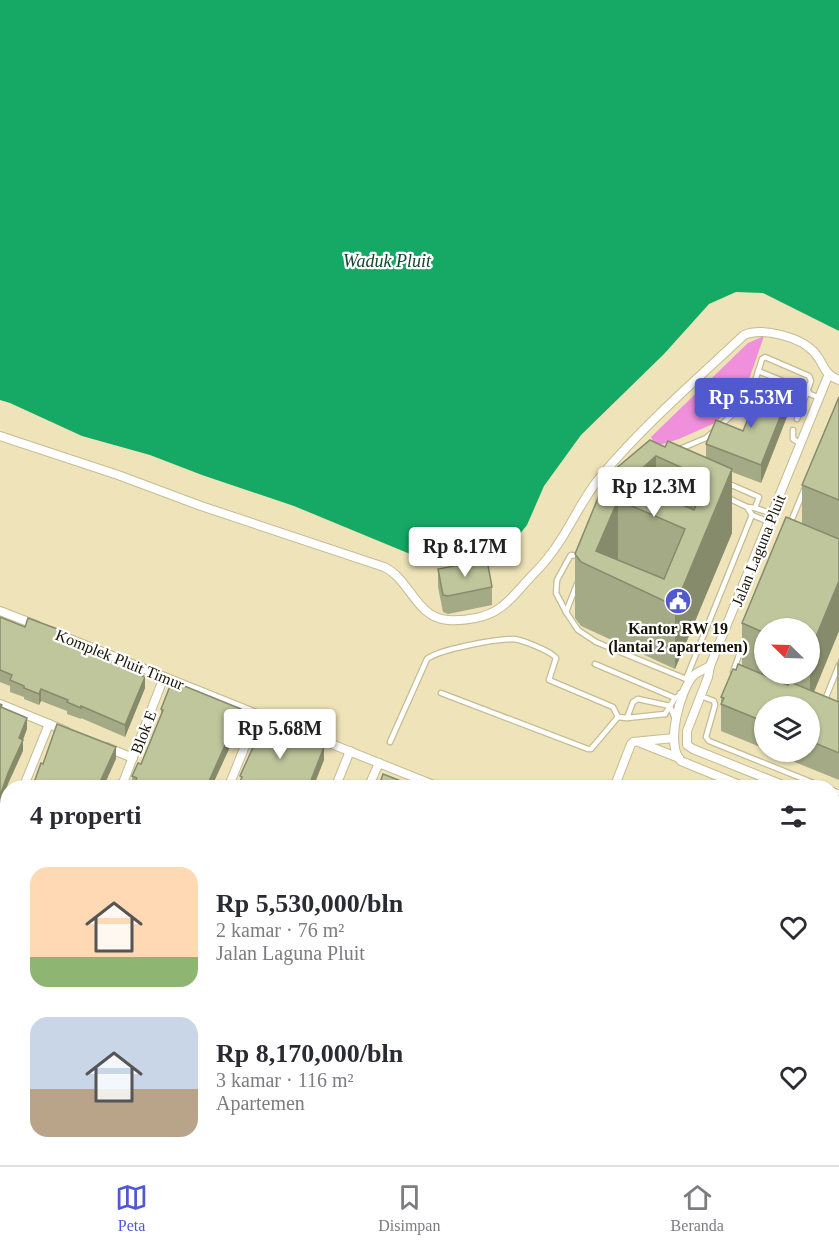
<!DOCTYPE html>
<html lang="id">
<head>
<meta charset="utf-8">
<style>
	:root { --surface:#fff; --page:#f2f2f3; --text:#2b2b33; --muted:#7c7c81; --line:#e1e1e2; --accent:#5159cf }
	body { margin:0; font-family:Georgia,serif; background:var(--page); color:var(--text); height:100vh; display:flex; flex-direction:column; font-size:22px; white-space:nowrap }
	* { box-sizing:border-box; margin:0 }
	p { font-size:20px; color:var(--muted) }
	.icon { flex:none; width:33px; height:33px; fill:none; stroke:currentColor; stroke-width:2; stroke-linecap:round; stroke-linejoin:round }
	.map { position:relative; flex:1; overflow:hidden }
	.drawer { position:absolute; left:0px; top:780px; width:840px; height:386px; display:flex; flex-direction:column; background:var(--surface); border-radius:24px 24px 0 0; box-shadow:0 2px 4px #0004 }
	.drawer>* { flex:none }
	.needle { width:39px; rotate:293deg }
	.controls { position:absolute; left:754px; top:618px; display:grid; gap:12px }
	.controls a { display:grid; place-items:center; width:66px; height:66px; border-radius:50%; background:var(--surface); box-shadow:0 2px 4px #0004; font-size:30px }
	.price { position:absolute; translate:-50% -51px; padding:0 14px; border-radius:6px; background:#fff; color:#222; font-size:20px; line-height:39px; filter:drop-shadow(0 2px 3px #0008) }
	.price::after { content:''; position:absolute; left:50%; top:36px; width:18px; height:14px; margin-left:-9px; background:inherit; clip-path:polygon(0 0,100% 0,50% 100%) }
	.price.active { background:var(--accent); color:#fff }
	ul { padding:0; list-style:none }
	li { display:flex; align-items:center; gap:18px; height:150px; padding:0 30px }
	li span { display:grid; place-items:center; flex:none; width:168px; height:120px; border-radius:18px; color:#555 }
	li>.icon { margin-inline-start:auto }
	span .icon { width:72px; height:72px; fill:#fffc; stroke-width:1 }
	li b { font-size:26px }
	h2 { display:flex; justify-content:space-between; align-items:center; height:72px; padding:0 30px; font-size:26px }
	.dock { display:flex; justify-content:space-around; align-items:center; height:84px; border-top:2px solid var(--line); background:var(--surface); font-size:16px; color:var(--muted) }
	.dock a { display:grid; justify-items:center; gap:3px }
	.dock .active { color:var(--accent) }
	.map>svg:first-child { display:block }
</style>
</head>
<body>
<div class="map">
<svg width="839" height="1165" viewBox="0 0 839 1165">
	<rect width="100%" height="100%" fill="#efe4b9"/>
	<polygon fill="#f08fdb" points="764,336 744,394 715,423 679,439 656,446 651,437 748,343"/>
	<polygon fill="#15a965" points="0,0 839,0 839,331 763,293 736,292 709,304 664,354 581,435 544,486 527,525 515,540 427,561 294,506 202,475 150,455 82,436 10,403 0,400"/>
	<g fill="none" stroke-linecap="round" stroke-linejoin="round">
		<defs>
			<g id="service">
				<polyline points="758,371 808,391 810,394 820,398"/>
				<polyline points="760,399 753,397 751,394 762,359 765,357 809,376 811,381 797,419"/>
				<polyline points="721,425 736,411"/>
				<polyline points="793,430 793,439 801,444"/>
				<polyline points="680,449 706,438 712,433"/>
				<polyline points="727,483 759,497 755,508"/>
				<polyline points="728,498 747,507 755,508 773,514"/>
				<polyline points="747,507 752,515 769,522"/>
				<polyline points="790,524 804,490"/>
				<polyline points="579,556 571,555 569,558 557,580 556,593 566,612 578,630 596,642 686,679"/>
				<polyline points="566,612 577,584"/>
				<polyline points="595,664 675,698"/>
				<polyline points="733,672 743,644"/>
				<polyline points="686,679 752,515"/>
				<polyline points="441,693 588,749 591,749 618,717"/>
				<polyline points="701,696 714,701 715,705 706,737 709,741 826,788"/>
				<polyline points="824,702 839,665"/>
				<polyline points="665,714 675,698 679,696 680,693"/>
				<polyline points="618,717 627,718 665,714"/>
				<polyline points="627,718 633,702 638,699 670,706 675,719"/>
				<path d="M390,742L427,659C440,649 496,639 514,639C522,640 551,651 556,658L549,680L613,707L618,717"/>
				<polyline points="832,790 839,793"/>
				<polyline points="832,1063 839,1051"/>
			</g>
			<g id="minor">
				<path d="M0,436L118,475L201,506L384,567C410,579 416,618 448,620C465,621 486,618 500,608C510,601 518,591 526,582C534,573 543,565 550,555C570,530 581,499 602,475C645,424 696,380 744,335C763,327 801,337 815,353C825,365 822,373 839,380"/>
				<polyline points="0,611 36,625"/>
				<polyline points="50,631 441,788"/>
				<path d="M710,666C705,669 697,672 693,676C680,691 665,745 681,761L747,788"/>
				<polyline points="0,704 66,731"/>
				<polyline points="641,743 679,758"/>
				<polyline points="106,747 133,758"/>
				<polyline points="23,788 49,724"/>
				<polyline points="121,788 164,677"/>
				<polyline points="228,788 258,714"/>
				<polyline points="335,788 350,751"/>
				<polyline points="368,788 379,763"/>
				<polyline points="614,788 631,744 633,742 674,738"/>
				<polyline points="790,788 693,749 687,745 687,731 708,677 710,666 828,376"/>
				<polyline points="832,805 839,807"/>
				<polyline points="0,845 8,826"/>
				<polyline points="0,940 8,943"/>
				<polyline points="832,943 839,946"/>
				<polyline points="0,1011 8,992"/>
				<polyline points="0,1142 8,1145"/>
				<polyline points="39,1158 57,1165"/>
				<polyline points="541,1158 559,1165"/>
				<polyline points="100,1165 103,1158"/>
				<polyline points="183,1165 186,1158"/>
				<polyline points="218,1165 221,1158"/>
				<polyline points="301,1165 304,1158"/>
				<polyline points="380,1165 383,1158"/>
				<polyline points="464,1165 467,1158"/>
				<polyline points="646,1165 649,1158"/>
			</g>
			<polyline id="tertiary" points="0,1164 3,1165"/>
			<g id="trunk">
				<polyline points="832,996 839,988"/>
				<polyline points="832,1026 839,1017"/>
				<polyline points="695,1165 700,1158"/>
				<polyline points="723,1165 729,1158"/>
			</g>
		</defs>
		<use href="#service" stroke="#c6bb91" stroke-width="7"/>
		<use href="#minor" stroke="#c6bb91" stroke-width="10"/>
		<use href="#tertiary" stroke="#c6bb91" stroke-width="13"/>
		<use href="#trunk" stroke="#c6bb91" stroke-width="16"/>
		<use href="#service" stroke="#fff" stroke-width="4.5"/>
		<use href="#minor" stroke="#fff" stroke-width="8"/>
		<use href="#tertiary" stroke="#fff" stroke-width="10"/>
		<use href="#trunk" stroke="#fff" stroke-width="14"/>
	</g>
	<g fill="#a4aa85" fill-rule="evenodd">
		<path d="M839,397V631L814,692L837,701V664L839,658V780L770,752H810V706H765V749L721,731V697L736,670L742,665V623L802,524V485ZM765,628H810V674H765Z"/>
		<polygon points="788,414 761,483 732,472 732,533 675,669 581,626 575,618 575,554 607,476 665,447 706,458 706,444"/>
		<polygon points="438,569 492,587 492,605 448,614 443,612 438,587"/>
		<polygon points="0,618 60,639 74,647 109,661 145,688 125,737 81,718 81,719 67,714 67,711 41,701 39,705 24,699 24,697 10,692 10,686 0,682"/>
		<polygon points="161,709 241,723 211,788 132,788 132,776 141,764 161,717"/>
		<polygon points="832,820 839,823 839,918 832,915"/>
		<polygon points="8,844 8,924 0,921 0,868 6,855 6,848"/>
		<polygon points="8,1013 8,1126 0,1123 0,1035 2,1030 2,1026"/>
		<polygon points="839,1063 839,1140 832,1155 832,1085 834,1085 834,1075"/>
		<polygon points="111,1158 169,1158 167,1165 111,1165"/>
		<polygon points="395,1158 450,1158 447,1165"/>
		<polygon points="558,1158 623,1158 620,1165 613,1164 613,1165 558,1165"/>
		<polygon points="787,1158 831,1158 829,1165 804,1165"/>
	</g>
	<g fill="#868b6c">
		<polygon points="788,397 788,414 761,483 761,465"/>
		<polygon points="656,456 656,517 628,481"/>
		<polygon points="732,469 732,533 675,669 675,606"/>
		<polygon points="618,500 618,564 596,551"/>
		<polygon points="839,581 839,631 810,701 810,651"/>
		<polygon points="145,677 145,688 125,737 125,725"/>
		<polygon points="41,689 41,701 39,705 39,694"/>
		<polygon points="241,709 241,723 211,788 206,788"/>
		<polygon points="27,718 27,729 23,740 23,751 8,784 0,807 0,796 19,738"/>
		<polygon points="116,747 116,759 103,788 100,788 100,782"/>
		<polygon points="324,747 324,760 313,788 308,788"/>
		<polygon points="5,942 5,953 0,966 0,955"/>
		<polygon points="839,1125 839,1140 832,1155 832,1141"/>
		<polygon points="165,1158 169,1158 167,1165 164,1165"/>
		<polygon points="279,1158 284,1158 281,1165 276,1165"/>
		<polygon points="360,1158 364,1158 361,1165 357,1165"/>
		<polygon points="444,1158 445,1158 445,1165 441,1165"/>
		<polygon points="526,1158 529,1158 528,1165 523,1165"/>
		<polygon points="611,1158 613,1158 613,1165 608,1165"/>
		<polygon points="619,1158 623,1158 620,1165 619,1165"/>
		<polygon points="825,1158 831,1158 829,1165 825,1165"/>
	</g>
	<g fill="#bfc69b" stroke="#868b6c" stroke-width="1.5" fill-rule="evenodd">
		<polygon points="761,387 788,397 761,465 706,444 716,420 743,431"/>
		<polygon points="839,397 839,500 802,485"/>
		<path d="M650,440L665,447L668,441L732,469L675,606L581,562L575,554L607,476ZM656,456L707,479L694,510L628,481ZM618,500L685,529L664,579L596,551Z"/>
		<polygon points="786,517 839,539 839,581 810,651 810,628 765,628 765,633 742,623"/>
		<polygon points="487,560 492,587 448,596 443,595 438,569"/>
		<polygon points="0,617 25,627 28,618 60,630 57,638 74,645 73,647 93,655 94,651 109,657 108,660 145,677 125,725 81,706 81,708 67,702 68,700 53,694 41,689 39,694 24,688 24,686 10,680 12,675 0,670"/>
		<polygon points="738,664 788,685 790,682 839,702 839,753 810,741 810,706 765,706 765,722 721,704 724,698 721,697 733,669 736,670"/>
		<polygon points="172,681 241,709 206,788 133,788 137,778 132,776 138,763 141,764 148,747 163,710 161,709"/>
		<polygon points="0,704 2,705 1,707 27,718 19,738 23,740 8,773 0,796"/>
		<polygon points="261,721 324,747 308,788 237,788 242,777 240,776 254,745 252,744"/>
		<polygon points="57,724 116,747 100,782 103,783 101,788 32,788 41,763 43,764"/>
		<polygon points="383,774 419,788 378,788"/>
		<polygon points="742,781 757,788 739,788"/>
		<polygon points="832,820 839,823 839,896 832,894"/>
		<polygon points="8,851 8,912 0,909 0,868"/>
		<polygon points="0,940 5,942 0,955"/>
		<polygon points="8,1013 8,1114 0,1112 0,1035 3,1027 2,1026"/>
		<polygon points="839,1063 839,1078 834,1075"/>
		<polygon points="832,1085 839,1087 839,1125 832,1141"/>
		<polygon points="113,1158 167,1158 164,1165 131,1165"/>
		<polygon points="232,1158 279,1158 276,1165 229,1165"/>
		<polygon points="312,1158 360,1158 357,1165 309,1165"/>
		<polygon points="395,1158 444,1158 441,1165 392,1165"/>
		<polygon points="475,1158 526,1158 523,1165 472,1165"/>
		<polygon points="577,1158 611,1158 608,1165 581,1165 583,1160"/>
		<polygon points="735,1158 751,1158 769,1165 733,1165"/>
	</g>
	<defs>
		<symbol id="civic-disc" viewBox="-11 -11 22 22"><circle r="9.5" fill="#5159cf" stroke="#fff"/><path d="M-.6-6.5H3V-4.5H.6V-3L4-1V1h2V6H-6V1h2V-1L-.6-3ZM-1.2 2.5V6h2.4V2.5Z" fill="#fff"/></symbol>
	</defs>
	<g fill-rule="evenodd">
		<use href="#civic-disc" x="663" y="586" width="30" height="30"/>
	</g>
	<g text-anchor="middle" stroke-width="4.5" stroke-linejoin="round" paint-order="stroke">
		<g font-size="16" fill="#181405" stroke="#fff">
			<text transform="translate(758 550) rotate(-68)" y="6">Jalan Laguna Pluit</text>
			<text transform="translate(120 659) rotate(22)" y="6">Komplek Pluit Timur</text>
			<text transform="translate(143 732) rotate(-69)" y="6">Blok E</text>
		</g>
		<g font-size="16" font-weight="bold" fill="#181405" stroke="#fff">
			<text x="678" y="634">Kantor RW 19<tspan x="678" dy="18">(lantai 2 apartemen)</tspan></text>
		</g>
		<g font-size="18" font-style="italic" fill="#13472b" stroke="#fff">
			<text x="387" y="267">Waduk Pluit</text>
		</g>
	</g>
</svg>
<div class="controls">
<a><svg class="needle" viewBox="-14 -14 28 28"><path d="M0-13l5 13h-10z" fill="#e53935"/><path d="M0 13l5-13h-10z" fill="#7c7c81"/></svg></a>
<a><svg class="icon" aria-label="layers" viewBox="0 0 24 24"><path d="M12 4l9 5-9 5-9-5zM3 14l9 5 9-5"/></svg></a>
</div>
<b class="price active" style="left:751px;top:429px">Rp 5.53M</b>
<b class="price" style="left:654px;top:518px">Rp 12.3M</b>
<b class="price" style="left:465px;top:578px">Rp 8.17M</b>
<b class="price" style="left:280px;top:760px">Rp 5.68M</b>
<section class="drawer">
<h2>4 properti<svg class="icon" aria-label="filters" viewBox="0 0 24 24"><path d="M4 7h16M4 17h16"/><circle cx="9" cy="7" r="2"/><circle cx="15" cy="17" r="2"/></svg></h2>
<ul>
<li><span style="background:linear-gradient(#ffd9b3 75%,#8fb573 0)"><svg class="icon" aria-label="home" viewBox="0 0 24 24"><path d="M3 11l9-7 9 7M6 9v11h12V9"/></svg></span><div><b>Rp 5,530,000/bln</b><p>2 kamar · 76 m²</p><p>Jalan Laguna Pluit</p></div><svg class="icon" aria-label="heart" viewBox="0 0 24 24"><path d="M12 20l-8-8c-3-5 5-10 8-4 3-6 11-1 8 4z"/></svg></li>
<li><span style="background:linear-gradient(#c9d6e8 60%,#b9a48a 0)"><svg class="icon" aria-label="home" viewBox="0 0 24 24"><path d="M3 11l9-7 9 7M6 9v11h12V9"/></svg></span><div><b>Rp 8,170,000/bln</b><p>3 kamar · 116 m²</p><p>Apartemen</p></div><svg class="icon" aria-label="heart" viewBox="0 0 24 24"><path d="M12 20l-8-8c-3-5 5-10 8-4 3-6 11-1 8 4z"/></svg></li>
</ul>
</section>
</div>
<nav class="dock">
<a class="active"><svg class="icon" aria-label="map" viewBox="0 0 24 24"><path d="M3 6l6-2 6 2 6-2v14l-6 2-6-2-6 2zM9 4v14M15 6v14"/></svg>Peta</a>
<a><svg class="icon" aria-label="saved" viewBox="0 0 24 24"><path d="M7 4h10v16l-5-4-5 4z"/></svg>Disimpan</a>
<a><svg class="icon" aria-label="home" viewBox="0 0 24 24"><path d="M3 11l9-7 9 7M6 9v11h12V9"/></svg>Beranda</a>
</nav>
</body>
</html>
